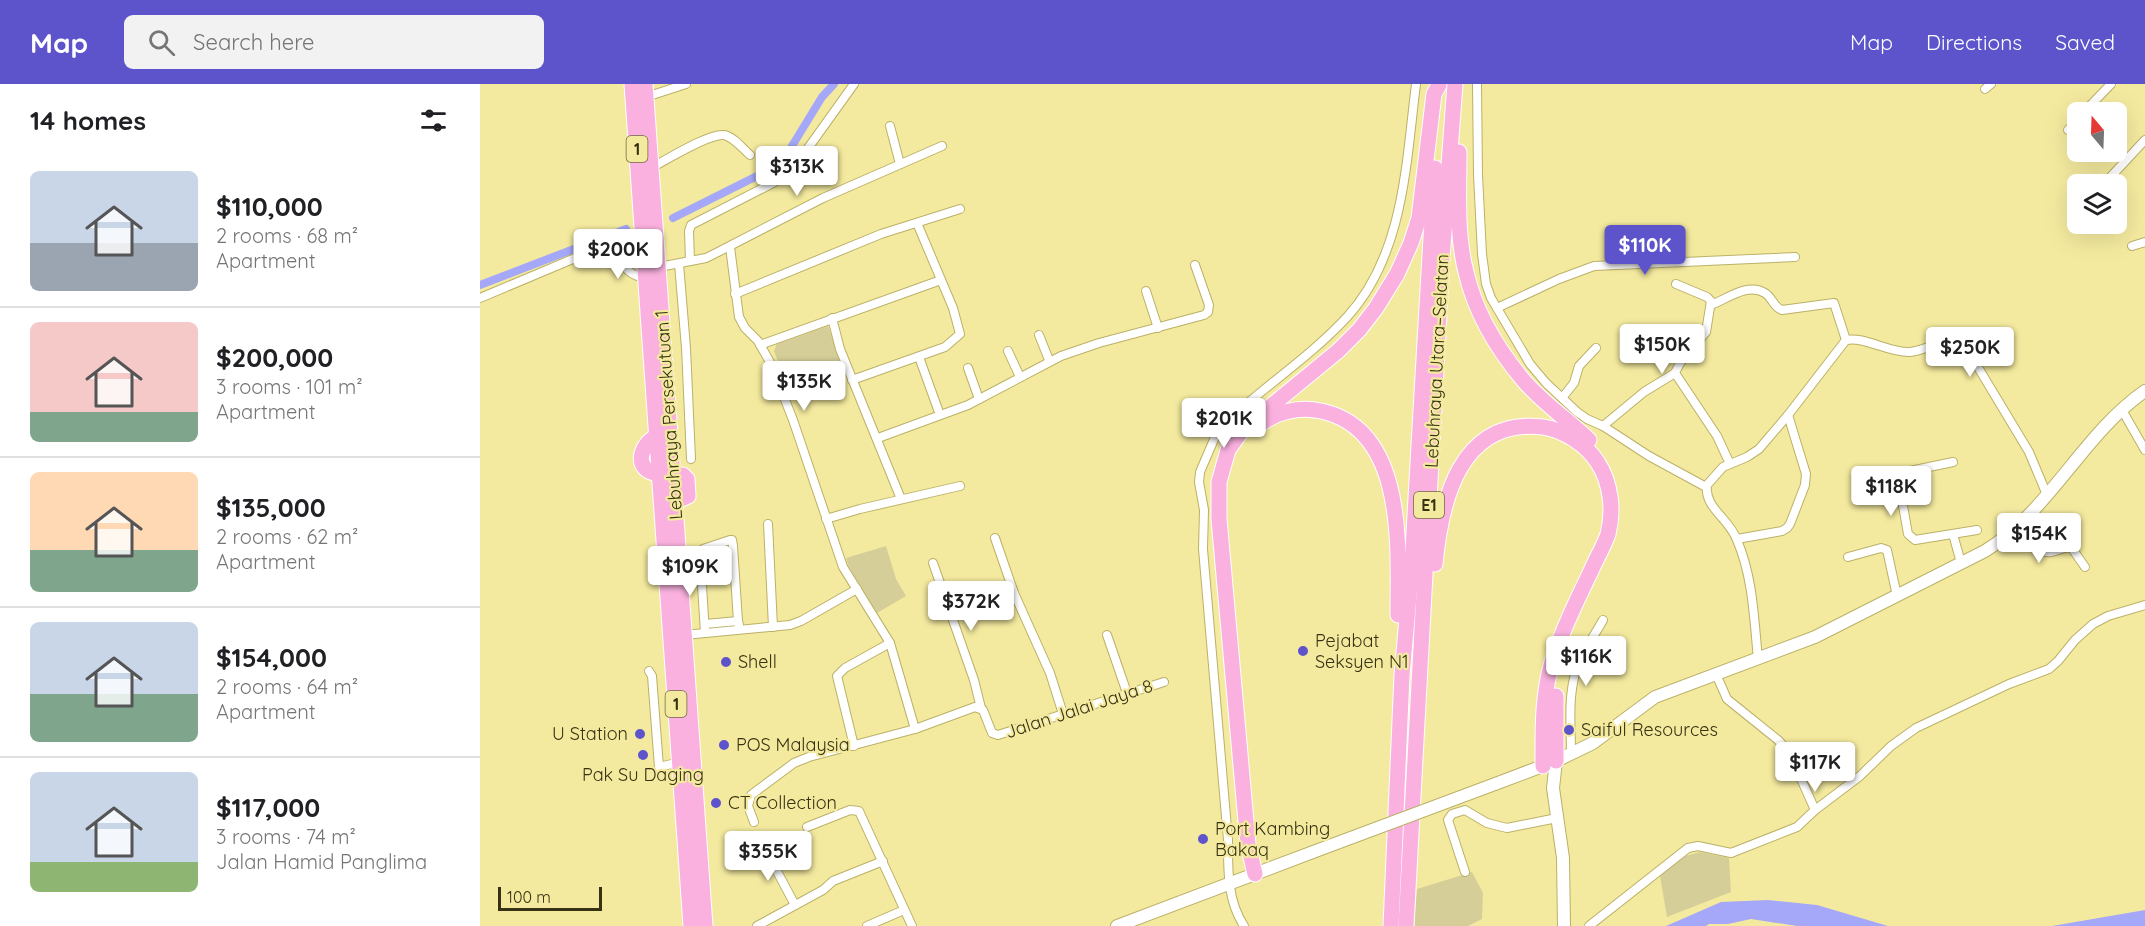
<!DOCTYPE html>
<html lang="en">
<head>
<meta charset="utf-8">
<style>
	:root { --surface:#fff; --page:#f2f2f2; --text:#202124; --muted:#757577; --line:#e0e0e0; --accent:#5d54cc }
	body { margin:0; font-family:Quicksand,sans-serif; background:var(--page); color:var(--text); height:100vh; display:flex; flex-direction:column; font-size:22px; white-space:nowrap }
	* { box-sizing:border-box; margin:0 }
	p { font-size:20px; color:var(--muted) }
	.icon { flex:none; width:33px; height:33px; fill:none; stroke:currentColor; stroke-width:2; stroke-linecap:round; stroke-linejoin:round }
	.map { position:relative; flex:1; overflow:hidden }
	.drawer { display:flex; flex-direction:column; background:var(--surface); width:480px }
	.drawer>* { flex:none }
	.needle { width:39px; rotate:341deg }
	.fabs { position:absolute; left:1587px; top:18px; display:grid; gap:12px }
	.fabs a { display:grid; place-items:center; width:60px; height:60px; border-radius:9px; background:var(--surface); box-shadow:0 6px 24px #0002; font-size:30px }
	.scale { position:absolute; left:18px; bottom:15px; width:104px; box-sizing:border-box; padding-left:6px; border:3px solid #363213; border-top:0; font-size:16px; line-height:21px; white-space:nowrap; color:#363213; -webkit-text-stroke:4px #f4ea9f; paint-order:stroke }
	.price { position:absolute; translate:-50% -51px; padding:0 14px; border-radius:6px; background:#fff; color:#222; font-size:20px; line-height:39px; filter:drop-shadow(0 2px 3px #0008) }
	.price::after { content:''; position:absolute; left:50%; top:36px; width:18px; height:14px; margin-left:-9px; background:inherit; clip-path:polygon(0 0,100% 0,50% 100%) }
	.price.active { background:var(--accent); color:#fff }
	ul { padding:0; list-style:none }
	li { display:flex; align-items:center; gap:18px; height:150px; padding:0 30px }
	li+li { border-top:2px solid var(--line) }
	li span { display:grid; place-items:center; flex:none; width:168px; height:120px; border-radius:9px; color:#555 }
	li>.icon { margin-inline-start:auto }
	span .icon { width:72px; height:72px; fill:#fffc; stroke-width:1 }
	li b { font-size:26px }
	h2 { display:flex; justify-content:space-between; align-items:center; height:72px; padding:0 30px; font-size:26px }
	header { display:flex; align-items:center; gap:36px; box-sizing:border-box; height:84px; padding:0 30px; background:var(--accent); color:#fff }
	header strong { font-size:28px }
	nav { display:flex; gap:33px; margin-inline-start:auto; font-size:21px }
	.search { width:420px; height:54px; background:var(--page); display:flex; align-items:center; gap:15px; box-sizing:border-box; padding:0 21px; border-radius:9px; color:var(--muted); font-size:22px }
	main { display:flex; flex:1; min-height:0 }
	.map>svg:first-child { display:block }
</style>
</head>
<body>
<header>
<strong>Map</strong>
<div class="search"><svg class="icon" aria-label="search" viewBox="0 0 24 24"><circle cx="10" cy="10" r="6"/><path d="M15 15l6 6"/></svg>Search here</div>
<nav><a>Map</a><a>Directions</a><a>Saved</a></nav>
</header>
<main>
<section class="drawer">
<h2>14 homes<svg class="icon" aria-label="filters" viewBox="0 0 24 24"><path d="M4 7h16M4 17h16"/><circle cx="9" cy="7" r="2"/><circle cx="15" cy="17" r="2"/></svg></h2>
<ul>
<li><span style="background:linear-gradient(#c9d6e8 60%,#9aa5b1 0)"><svg class="icon" aria-label="home" viewBox="0 0 24 24"><path d="M3 11l9-7 9 7M6 9v11h12V9"/></svg></span><div><b>$110,000</b><p>2 rooms · 68 m²</p><p>Apartment</p></div></li>
<li><span style="background:linear-gradient(#f6c9c9 75%,#7fa58c 0)"><svg class="icon" aria-label="home" viewBox="0 0 24 24"><path d="M3 11l9-7 9 7M6 9v11h12V9"/></svg></span><div><b>$200,000</b><p>3 rooms · 101 m²</p><p>Apartment</p></div></li>
<li><span style="background:linear-gradient(#ffd9b3 65%,#7fa58c 0)"><svg class="icon" aria-label="home" viewBox="0 0 24 24"><path d="M3 11l9-7 9 7M6 9v11h12V9"/></svg></span><div><b>$135,000</b><p>2 rooms · 62 m²</p><p>Apartment</p></div></li>
<li><span style="background:linear-gradient(#c9d6e8 60%,#7fa58c 0)"><svg class="icon" aria-label="home" viewBox="0 0 24 24"><path d="M3 11l9-7 9 7M6 9v11h12V9"/></svg></span><div><b>$154,000</b><p>2 rooms · 64 m²</p><p>Apartment</p></div></li>
<li><span style="background:linear-gradient(#c9d6e8 75%,#8fb573 0)"><svg class="icon" aria-label="home" viewBox="0 0 24 24"><path d="M3 11l9-7 9 7M6 9v11h12V9"/></svg></span><div><b>$117,000</b><p>3 rooms · 74 m²</p><p>Jalan Hamid Panglima</p></div></li>
</ul>
</section>
<div class="map">
<svg width="1665" height="842" viewBox="0 0 1665 842">
	<rect width="100%" height="100%" fill="#f4ea9f"/>
	<g fill="#d5ce99">
		<polygon points="348,242 363,284 308,304 294,267 297,260"/>
		<polygon points="406,462 416,495 426,512 397,529 368,481 366,474"/>
		<polygon points="1220,768 1249,774 1251,808 1187,833 1180,792 1202,773"/>
		<polygon points="992,788 1003,809 1002,835 988,842 934,842 937,805"/>
	</g>
	<g fill="#a5a8f8">
		<polygon points="1288,816 1337,821 1408,842 1317,842 1271,835 1248,840 1229,840 1226,842 1186,842 1241,818"/>
		<polygon points="1665,826 1665,842 1572,842"/>
	</g>
	<g fill="none" stroke-linecap="round" stroke-linejoin="round">
		<g stroke="#a5a8f8" stroke-width="8">
			<polyline points="193,134 301,80 342,13 354,0"/>
			<polyline points="0,201 146,145"/>
		</g>
		<defs>
			<g id="street">
				<polyline points="997,0 998,91 1002,170 1006,200 1011,214 1050,280 1066,299 1097,328 1107,335 1123,342 1169,372 1226,403"/>
				<polyline points="1505,5 1511,0"/>
				<polyline points="166,13 206,0"/>
				<polyline points="1604,28 1631,0"/>
				<polyline points="410,42 420,80"/>
				<polyline points="1588,46 1598,35"/>
				<path d="M171,84C186,76 229,49 244,51C254,53 263,65 270,71"/>
				<polyline points="1624,100 1665,56"/>
				<polyline points="1652,162 1665,158"/>
				<polyline points="250,163 259,233 265,244 278,257 291,280 313,336 363,483 410,559 435,645"/>
				<polyline points="210,177 209,147 211,141 293,99 316,81 374,0"/>
				<polyline points="199,180 206,264 211,375"/>
				<polyline points="179,183 226,174 238,168 343,114 462,62"/>
				<polyline points="1196,200 1227,213 1231,217 1226,248 1200,279 1195,289 1237,352 1250,380"/>
				<polyline points="666,207 678,244"/>
				<polyline points="255,210 401,150 480,125"/>
				<path d="M0,214L126,161C144,166 137,190 165,194"/>
				<path d="M1231,221C1247,215 1268,198 1285,209C1293,214 1293,223 1302,226L1354,219L1366,256"/>
				<polyline points="1017,224 1079,195 1114,182 1315,173"/>
				<polyline points="352,234 360,265 421,415"/>
				<polyline points="559,251 569,276"/>
				<path d="M1366,256C1384,252 1409,269 1430,268C1446,267 1469,250 1484,260L1549,368L1567,411"/>
				<polyline points="280,261 461,196"/>
				<polyline points="528,267 540,293"/>
				<polyline points="439,273 460,331"/>
				<polyline points="488,284 499,315"/>
				<polyline points="372,296 465,263 480,250 473,224 437,139"/>
				<polyline points="1082,314 1094,299 1099,282 1116,264"/>
				<polyline points="1642,326 1665,366"/>
				<polyline points="1123,342 1164,308 1195,289"/>
				<polyline points="398,354 488,321 581,272 619,259 724,231 728,228 729,221 715,181"/>
				<polyline points="1473,378 1430,387 1420,393 1419,399 1428,450 1435,456 1497,446"/>
				<polyline points="346,435 380,425 480,402"/>
				<polyline points="288,440 293,543"/>
				<path d="M1532,446C1542,455 1556,470 1571,468C1578,467 1584,463 1591,463L1605,483"/>
				<polyline points="1473,450 1481,479"/>
				<polyline points="515,454 534,509 570,589 583,630"/>
				<polyline points="1257,455 1302,447 1307,444 1310,440 1325,401 1326,390 1308,331"/>
				<polyline points="1368,473 1401,464 1407,466 1417,512"/>
				<polyline points="453,479 494,596 501,624"/>
				<polyline points="225,540 258,537 259,541"/>
				<polyline points="225,549 220,470 223,465 250,456 252,456 253,462 258,537"/>
				<polyline points="204,551 310,541 321,537 377,505"/>
				<polyline points="627,551 647,609"/>
				<path d="M1278,575C1274,535 1273,493 1257,456C1249,434 1224,424 1227,401L1243,383L1267,373L1279,365L1308,331L1366,256"/>
				<polyline points="169,587 172,592 179,683 200,678"/>
				<polyline points="1236,590 1247,615 1298,656 1309,668 1335,726"/>
				<polyline points="374,662 357,592 365,584 410,559"/>
				<path d="M1091,670C1091,644 1088,615 1095,590C1100,571 1113,554 1123,536"/>
				<polyline points="274,738 268,722 271,711 314,679 329,673 435,645 495,623 503,626 512,649 518,651 684,598"/>
				<polyline points="327,743 370,726 379,727 432,842"/>
				<polyline points="284,763 315,821"/>
				<polyline points="985,788 968,736 972,730 985,726 1007,739 1027,744 1077,734"/>
				<polyline points="277,842 343,806 353,797 403,777"/>
				<polyline points="387,842 424,826"/>
				<path d="M764,842C747,816 748,786 748,756L723,465L724,426L719,398L720,388L735,353L746,338C785,302 831,272 867,233C924,171 926,79 936,0"/>
				<polyline points="1109,842 1208,764 1218,762 1251,769 1317,743 1335,726 1380,692 1411,662 1436,644 1529,600 1569,585 1578,577 1595,556 1613,540 1628,532 1665,521"/>
			</g>
			<g id="secondary">
				<polyline points="1076,677 1073,704 1083,774 1084,842"/>
				<path d="M1015,700L1076,677L1113,659L1175,613L1335,553L1505,467C1570,427 1603,350 1665,307"/>
				<polyline points="637,842 833,768"/>
			</g>
			<g id="highway">
				<polyline points="152,0 211,842"/>
				<polyline points="165,0 225,842"/>
				<path d="M979,68C979,107 976,150 986,188C995,228 1018,266 1044,297C1063,319 1088,336 1109,356"/>
				<path d="M777,343C794,328 819,322 841,327C927,345 918,465 918,531"/>
				<path d="M177,351C174,354 169,357 166,361C153,381 169,394 189,388"/>
				<polyline points="183,397 203,391 207,395 208,412 195,418"/>
				<path d="M955,480C961,417 980,333 1063,343C1084,346 1107,361 1118,379C1131,399 1134,427 1128,450C1124,462 1116,475 1111,487C1097,516 1082,547 1072,578C1062,612 1063,648 1063,682"/>
				<polyline points="1076,612 1076,677"/>
				<polyline points="775,790 768,760 739,435 739,398 748,366 763,345 858,267 879,246 896,224 917,190 931,159 939,134 954,10 959,1"/>
				<polyline points="911,842 922,591 933,466 955,84"/>
				<polyline points="926,842 962,175 975,0"/>
			</g>
		</defs>
		<use href="#street" stroke="#bbb167" stroke-width="10"/>
		<use href="#secondary" stroke="#bbb167" stroke-width="14"/>
		<use href="#highway" stroke="#fff" stroke-width="17"/>
		<use href="#street" stroke="#fff" stroke-width="8"/>
		<use href="#secondary" stroke="#fff" stroke-width="12"/>
		<use href="#highway" stroke="#fab1df" stroke-width="15"/>
		<defs>
			<polyline id="secondary-bridge" points="833,768 1015,700"/>
		</defs>
		<use href="#secondary-bridge" stroke="#bbb167" stroke-width="14" stroke-linecap="butt"/>
		<use href="#secondary-bridge" stroke="#fff" stroke-width="12"/>
	</g>
	<g fill="#5d54cc" stroke="#f4ea9f" stroke-width="2">
		<circle cx="823" cy="567" r="6"/>
		<circle cx="246" cy="578" r="6"/>
		<circle cx="1089" cy="646" r="6"/>
		<circle cx="160" cy="650" r="6"/>
		<circle cx="244" cy="661" r="6"/>
		<circle cx="163" cy="671" r="6"/>
		<circle cx="236" cy="719" r="6"/>
		<circle cx="723" cy="755" r="6"/>
	</g>
	<g text-anchor="middle" stroke-width="4.5" stroke-linejoin="round" paint-order="stroke">
		<g fill="#f4ea9f" stroke="#6f693d" stroke-width="1.5">
			<rect x="146.5" y="52" width="21" height="26" rx="4.5"/>
			<rect x="934" y="408" width="30" height="26" rx="4.5"/>
			<rect x="185.5" y="607" width="21" height="26" rx="4.5"/>
		</g>
		<g font-size="16" font-weight="bold" fill="#363213">
			<text x="157" y="71">1</text>
			<text x="949" y="427">E1</text>
			<text x="196" y="626">1</text>
		</g>
		<g font-size="18" fill="#363213" stroke="#f4ea9f">
			<text transform="translate(957 277) rotate(-87)" y="6">Lebuhraya Utara–Selatan</text>
			<text transform="translate(189 331) rotate(-94)" y="6">Lebuhraya Persekutuan 1</text>
			<text transform="translate(599 625) rotate(-18)" y="6">Jalan Jalai Jaya 8</text>
		</g>
		<g font-size="18" fill="#363213" stroke="#f4ea9f" text-anchor="start">
			<text x="835" y="563">Pejabat<tspan x="835" dy="21">Seksyen N1</tspan></text>
			<text x="258" y="584">Shell</text>
			<text x="1101" y="652">Saiful Resources</text>
			<text x="148" y="656" text-anchor="end">U Station</text>
			<text x="256" y="667">POS Malaysia</text>
			<text x="163" y="697" text-anchor="middle">Pak Su Daging</text>
			<text x="248" y="725">CT Collection</text>
			<text x="735" y="751">Port Kambing<tspan x="735" dy="21">Bakaq</tspan></text>
		</g>
	</g>
</svg>
<div class="fabs">
<a><svg class="needle" viewBox="-14 -14 28 28"><path d="M0-13l5 13h-10z" fill="#e53935"/><path d="M0 13l5-13h-10z" fill="#757577"/></svg></a>
<a><svg class="icon" aria-label="layers" viewBox="0 0 24 24"><path d="M12 4l9 5-9 5-9-5zM3 14l9 5 9-5"/></svg></a>
</div>
<div class="scale">100 m</div>
<b class="price" style="left:317px;top:113px">$313K</b>
<b class="price active" style="left:1165px;top:192px">$110K</b>
<b class="price" style="left:138px;top:196px">$200K</b>
<b class="price" style="left:1182px;top:291px">$150K</b>
<b class="price" style="left:1490px;top:294px">$250K</b>
<b class="price" style="left:324px;top:328px">$135K</b>
<b class="price" style="left:744px;top:365px">$201K</b>
<b class="price" style="left:1411px;top:433px">$118K</b>
<b class="price" style="left:1559px;top:480px">$154K</b>
<b class="price" style="left:210px;top:513px">$109K</b>
<b class="price" style="left:491px;top:548px">$372K</b>
<b class="price" style="left:1106px;top:603px">$116K</b>
<b class="price" style="left:1335px;top:709px">$117K</b>
<b class="price" style="left:288px;top:798px">$355K</b>
</div>
</main>
</body>
</html>
